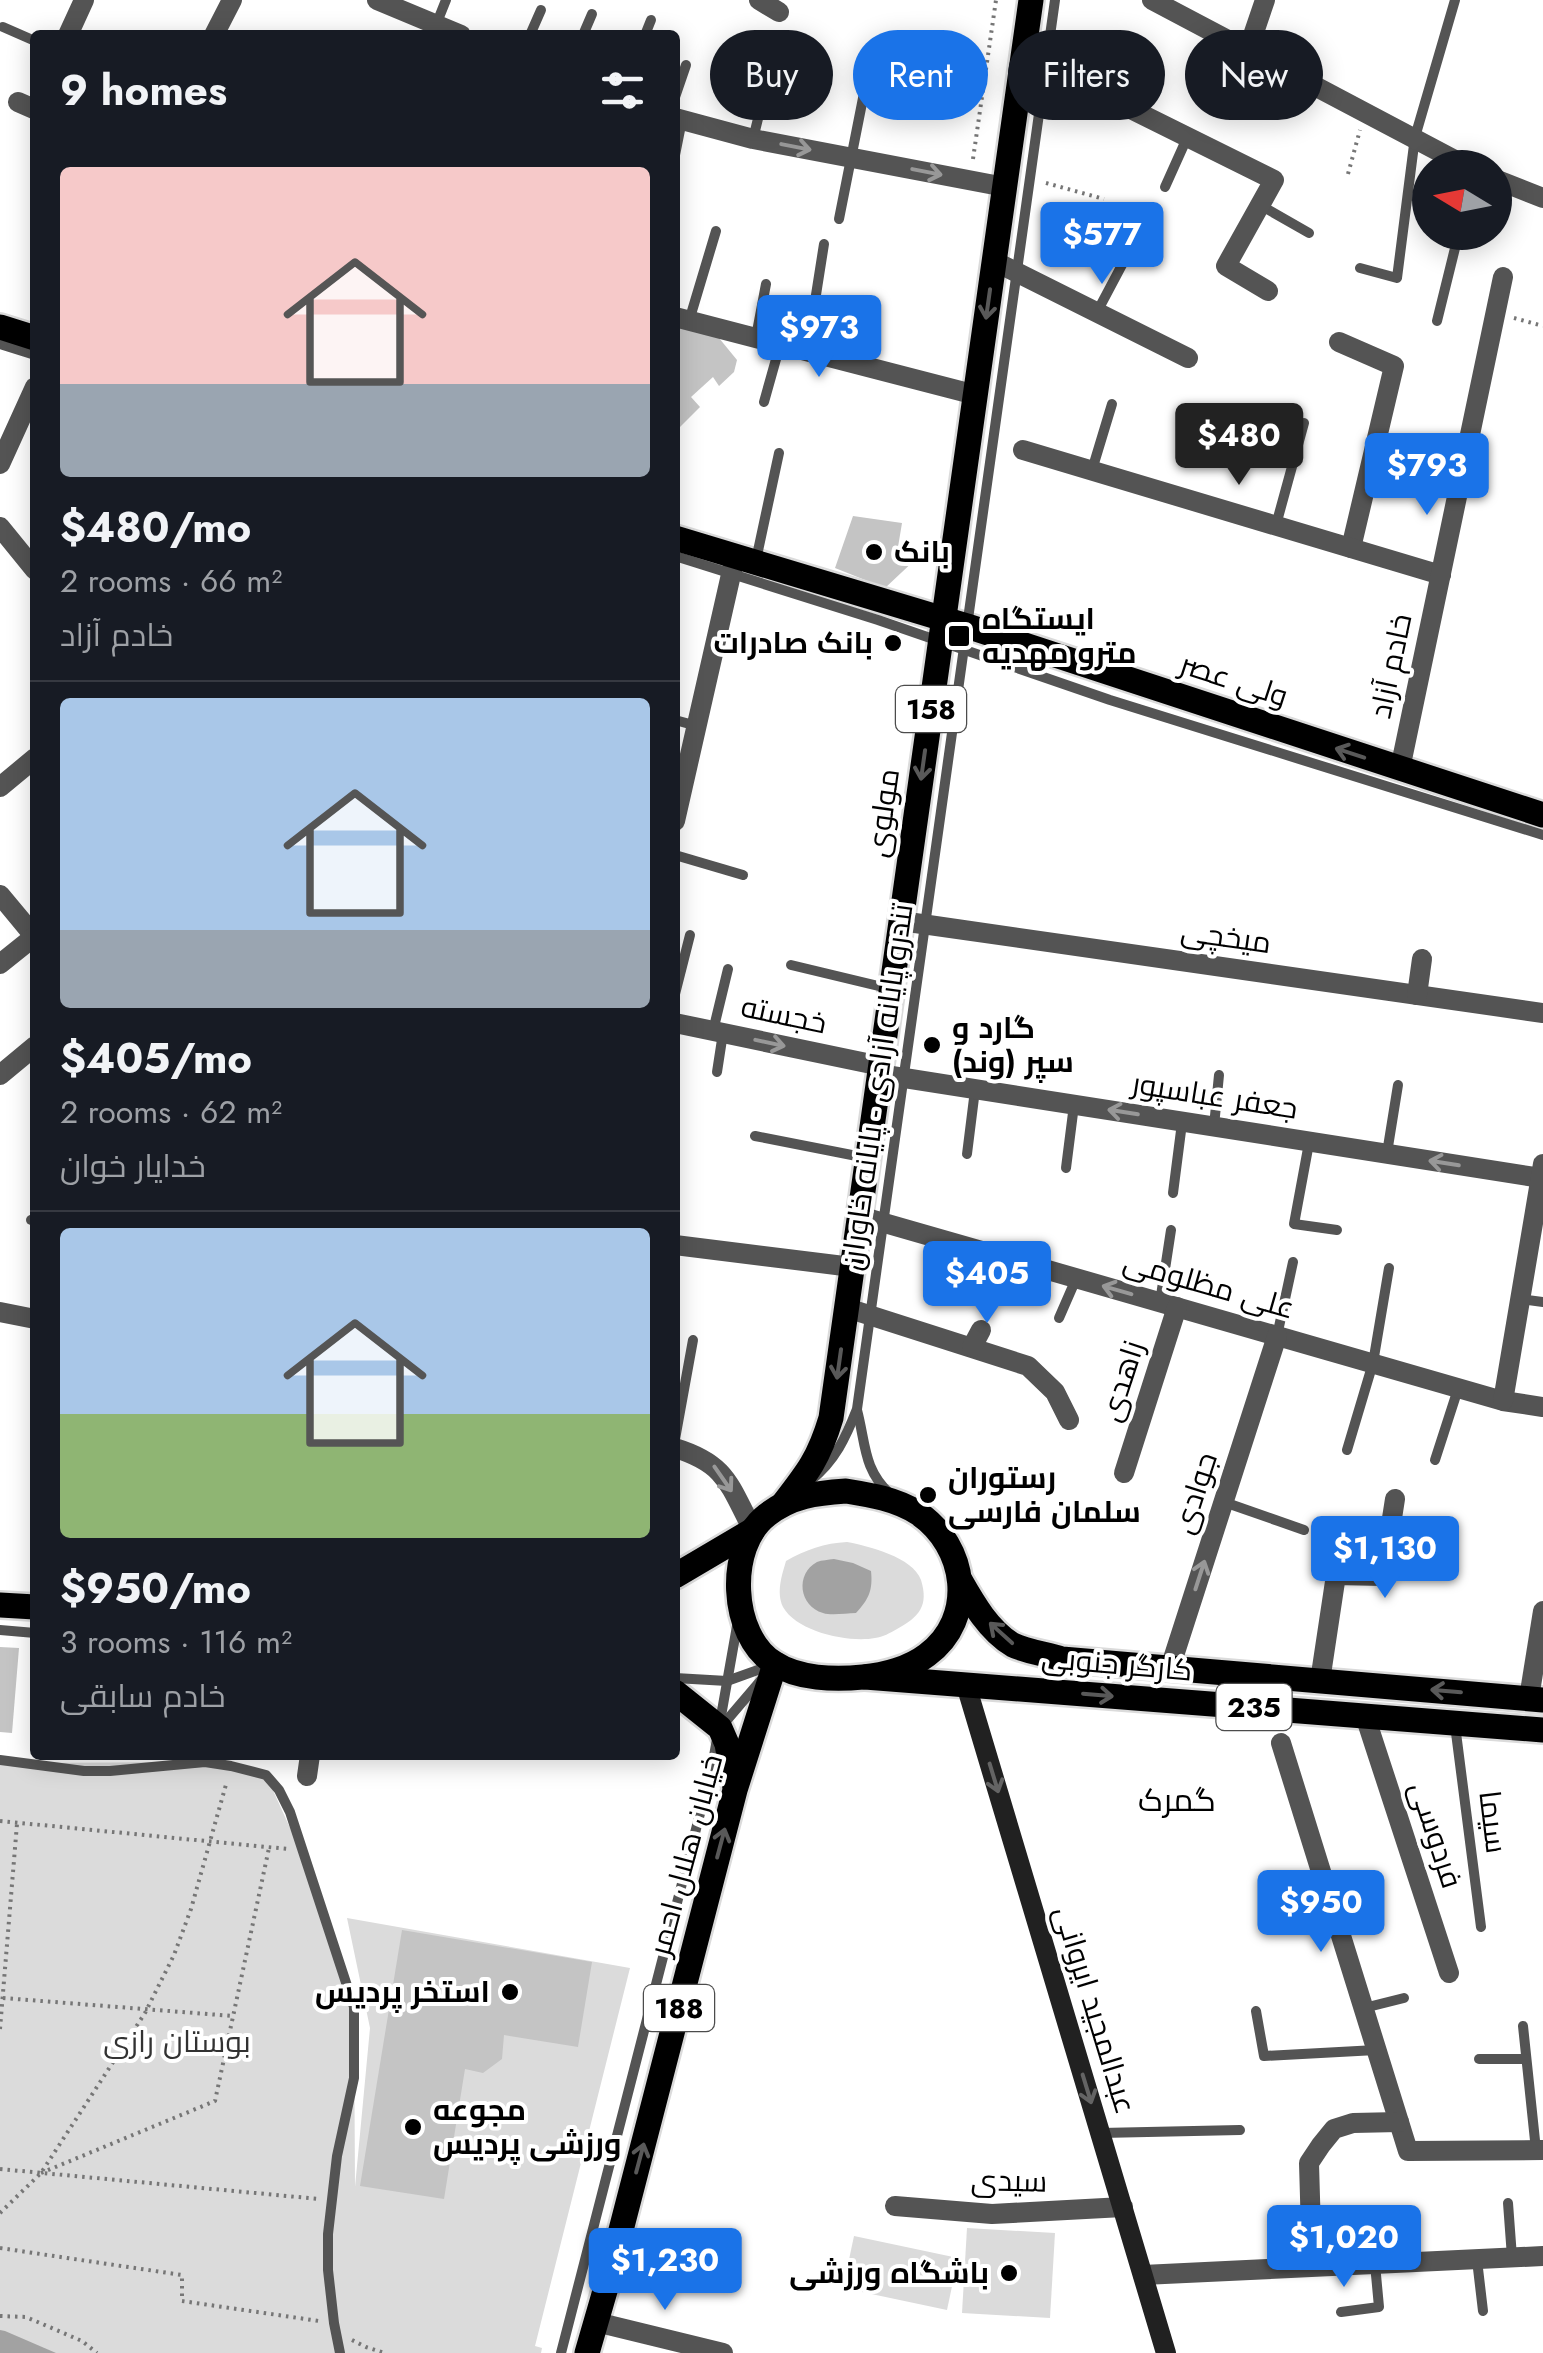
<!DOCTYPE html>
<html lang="en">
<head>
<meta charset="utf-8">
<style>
	:root { --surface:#171b24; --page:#20242c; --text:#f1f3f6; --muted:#9ea1a6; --line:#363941; --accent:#1a73e8 }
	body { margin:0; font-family:Jost,Cairo,sans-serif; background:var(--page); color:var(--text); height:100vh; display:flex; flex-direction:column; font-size:38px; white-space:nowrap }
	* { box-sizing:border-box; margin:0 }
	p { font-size:32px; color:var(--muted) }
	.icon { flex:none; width:55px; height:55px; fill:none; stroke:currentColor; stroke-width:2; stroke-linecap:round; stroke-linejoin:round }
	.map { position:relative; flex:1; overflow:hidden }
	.drawer { position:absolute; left:30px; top:30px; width:650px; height:1730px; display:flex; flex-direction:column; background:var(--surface); border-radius:10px; box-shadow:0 5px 25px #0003 }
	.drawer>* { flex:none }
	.banner { position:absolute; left:710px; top:30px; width:682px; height:90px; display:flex; gap:20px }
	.needle { width:65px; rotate:280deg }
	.fabs { position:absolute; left:1412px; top:150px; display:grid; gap:20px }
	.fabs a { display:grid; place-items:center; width:100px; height:100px; border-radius:50%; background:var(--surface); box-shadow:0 5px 25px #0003; font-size:50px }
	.price { position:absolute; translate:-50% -85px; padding:0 22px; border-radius:10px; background:var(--accent); color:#fff; font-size:32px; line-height:65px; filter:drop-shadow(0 2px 5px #0008) }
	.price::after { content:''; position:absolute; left:50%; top:60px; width:30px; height:22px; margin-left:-15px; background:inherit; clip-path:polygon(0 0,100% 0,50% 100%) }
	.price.on { background:#222; color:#fff }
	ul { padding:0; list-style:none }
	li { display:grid; align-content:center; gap:20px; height:530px; padding:0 30px }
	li+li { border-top:2px solid var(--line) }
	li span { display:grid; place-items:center; height:310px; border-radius:10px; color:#555 }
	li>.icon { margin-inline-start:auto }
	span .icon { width:180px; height:180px; fill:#fffc; stroke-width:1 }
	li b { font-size:42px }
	h2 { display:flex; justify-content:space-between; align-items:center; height:120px; padding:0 30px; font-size:42px }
	.pill { padding:0 35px; border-radius:45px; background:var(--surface); box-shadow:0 5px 25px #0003; font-size:35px; line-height:90px }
	.pill.on { background:var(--accent); color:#fff }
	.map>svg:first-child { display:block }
</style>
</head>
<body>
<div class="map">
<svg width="1543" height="2353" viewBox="0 0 1543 2353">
	<rect width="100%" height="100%" fill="#fff"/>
	<g fill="#dbdbdb">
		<path d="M847,1542C868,1546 913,1557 921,1580C929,1606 919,1617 897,1629C890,1633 883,1637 875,1638C849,1643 797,1632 783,1607C776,1592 782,1575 786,1561C805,1550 825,1543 847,1542Z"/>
		<polygon points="0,1760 14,1763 205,1762 266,1775 311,1874 354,2007 355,2187 370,2028 347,1918 630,1968 535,2346 542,2348 541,2353 0,2353"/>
		<polygon points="967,2228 1055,2233 1050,2318 962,2313"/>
		<polygon points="854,2236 958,2258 947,2310 843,2288"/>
	</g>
	<g fill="#a2a2a2">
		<path d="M834,1559L853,1563L871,1571C873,1590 869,1599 856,1613C846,1613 832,1616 823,1613C799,1606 795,1574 817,1562C822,1560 828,1560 834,1559Z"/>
		<polygon points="0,2330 5,2331 56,2353 0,2353"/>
	</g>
	<g fill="#c4c4c4">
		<polygon points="675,326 719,338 737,360 734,372 719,386 713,377 691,397 700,407 675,432"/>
		<polygon points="853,516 902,523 898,547 918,557 885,588 835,568"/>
		<polygon points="0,1647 19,1648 12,1733 0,1732"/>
		<polygon points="402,1930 592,1962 578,2047 504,2035 502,2059 483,2073 465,2069 444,2199 360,2186"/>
	</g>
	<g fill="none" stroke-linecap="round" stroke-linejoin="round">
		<defs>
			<g id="primary">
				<polyline points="0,327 35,338"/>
				<polyline points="675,538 967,626 1543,815"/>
				<path d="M846,1491C871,1495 896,1499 918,1513C967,1546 977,1618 927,1655C910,1668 885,1675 863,1677C835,1680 798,1679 774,1663C730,1636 726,1546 767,1515C791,1496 816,1493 846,1491Z"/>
				<path d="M783,1504C808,1472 819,1458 831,1418L1031,0"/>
				<polyline points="675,1576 753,1530"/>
				<path d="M960,1580C973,1603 989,1631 1013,1645C1027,1652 1047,1654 1062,1659L1543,1700"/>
				<polyline points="0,1605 35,1607"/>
				<polyline points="865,1677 1543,1730"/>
				<polyline points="675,1692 720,1728 727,1744 734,1783"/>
				<polyline points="587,2353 607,2284 735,1790 775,1664"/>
			</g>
		</defs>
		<use href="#primary" stroke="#dbdbdb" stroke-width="30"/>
		<g stroke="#767676" stroke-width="4" stroke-dasharray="2.5 5" stroke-linecap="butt">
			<polyline points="973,159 996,0"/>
			<polyline points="1348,174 1360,130"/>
			<polyline points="1046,183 1104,199"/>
			<polyline points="1514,318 1543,326"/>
			<polyline points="0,1821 288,1849"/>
			<polyline points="3,1998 233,2016"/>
			<polyline points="0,2029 17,1824"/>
			<polyline points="0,2169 319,2199"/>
			<polyline points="41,2173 215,2101 269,1848"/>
			<polyline points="0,2213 41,2173 145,2013 174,1955 191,1909 227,1781"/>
			<polyline points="0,2248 182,2275 182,2301 319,2321"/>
			<polyline points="0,2316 26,2317 82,2341 97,2353"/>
			<polyline points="352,2340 366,2347 385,2353"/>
		</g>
		<g stroke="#545454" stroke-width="10">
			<polyline points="436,25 446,0"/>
			<polyline points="3,27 35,41"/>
			<polyline points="530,35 541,10"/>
			<polyline points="583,35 592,14"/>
			<polyline points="645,35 651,20"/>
			<polyline points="675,97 686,65"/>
			<polyline points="753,139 770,70"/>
			<polyline points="675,155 682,120"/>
			<polyline points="1165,187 1187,138"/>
			<polyline points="1260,205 1309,233"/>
			<polyline points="839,219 866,83"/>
			<polyline points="1360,268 1397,278 1415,137 1455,0"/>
			<polyline points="1097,312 1123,263"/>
			<polyline points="689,321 716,231"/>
			<polyline points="1437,321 1459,232"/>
			<polyline points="756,337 766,284"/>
			<polyline points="0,344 35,355"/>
			<polyline points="807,352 824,244"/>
			<polyline points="764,402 780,345"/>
			<polyline points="1092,470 1112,404"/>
			<polyline points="1276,525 1304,423"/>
			<polyline points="675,556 878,620 1110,700 1543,835"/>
			<polyline points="756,560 779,453"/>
			<polyline points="675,720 697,726"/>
			<polyline points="675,855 743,875"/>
			<polyline points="791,965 891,989"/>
			<polyline points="675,994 690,935"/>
			<polyline points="713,1031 728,969"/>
			<polyline points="717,1072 723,1033"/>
			<polyline points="1214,1126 1219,1075"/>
			<polyline points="755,1136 867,1158"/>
			<polyline points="1309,1143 1294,1224 1337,1230"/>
			<polyline points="1387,1153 1398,1085"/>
			<polyline points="967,1154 975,1090"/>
			<polyline points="1066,1168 1074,1105"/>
			<polyline points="1173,1193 1182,1123"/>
			<polyline points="31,1220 35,1220"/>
			<polyline points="1520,1299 1543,1302"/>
			<polyline points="1160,1302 1171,1230"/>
			<polyline points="1059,1318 1076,1279"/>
			<polyline points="1277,1336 1293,1262"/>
			<path d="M857,1410C866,1444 863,1469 890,1494"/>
			<polyline points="675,1439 693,1340"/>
			<polyline points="1347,1450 1373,1363 1389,1268"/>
			<polyline points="1435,1460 1458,1389"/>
			<path d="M811,1480C835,1461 846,1437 857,1409L1055,0"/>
			<polyline points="1224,1502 1304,1530"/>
			<polyline points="1389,1542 1440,1550"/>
			<polyline points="0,1630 35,1633"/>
			<polyline points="675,1678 727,1681 769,1666"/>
			<polyline points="1455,1725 1481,1927"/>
			<polyline points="721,1727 762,1679"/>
			<polyline points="0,1760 84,1771 110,1771 205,1762 231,1766 266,1775 279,1790 290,1812 354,2007 354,2078 337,2156 328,2234 328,2270 334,2323 340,2353"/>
			<polyline points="1364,2008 1404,1998"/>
			<polyline points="1256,2011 1264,2056 1376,2050"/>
			<polyline points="1523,2026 1536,2150"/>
			<polyline points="1479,2059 1526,2059"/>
			<polyline points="1101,2133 1240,2130"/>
			<polyline points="1508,2203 1512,2257"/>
			<polyline points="1477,2260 1483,2311"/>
			<polyline points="1341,2312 1379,2307 1375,2264"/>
			<polyline points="561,2353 712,1767 737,1626"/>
		</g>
		<g stroke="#545454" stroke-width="20">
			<polyline points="377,0 461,35"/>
			<polyline points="759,0 779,12"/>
			<polyline points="68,35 84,0"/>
			<polyline points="214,35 232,0"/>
			<polyline points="1248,50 1265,0"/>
			<polyline points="1024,56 1274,180 1226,266 1268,291"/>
			<polyline points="18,102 34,109 35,106"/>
			<polyline points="675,118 753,139 1005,187"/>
			<polyline points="994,261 1188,358"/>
			<polyline points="675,317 976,395"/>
			<polyline points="1339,342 1394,366 1351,548"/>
			<polyline points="1023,450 1441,575"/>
			<polyline points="0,464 35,387"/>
			<polyline points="0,527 35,570"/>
			<polyline points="1400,769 1503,277"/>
			<polyline points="0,787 35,758"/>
			<polyline points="675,821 735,557"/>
			<polyline points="0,895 35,937"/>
			<polyline points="901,921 1543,1013"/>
			<polyline points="0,964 35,936"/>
			<polyline points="1417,995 1422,959"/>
			<polyline points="675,1023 881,1066"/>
			<polyline points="879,1074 1541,1178"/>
			<polyline points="0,1075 35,1046"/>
			<polyline points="860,1216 1503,1401 1543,1407"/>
			<polyline points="675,1245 852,1267"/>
			<polyline points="847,1308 1028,1366 1055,1392 1069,1420"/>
			<polyline points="972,1347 981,1330"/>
			<polyline points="1503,1401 1543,1164"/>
			<polyline points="1124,1473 1177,1307"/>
			<polyline points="1170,1668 1277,1336"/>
			<polyline points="1320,1681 1336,1575 1383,1576 1395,1499"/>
			<polyline points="1529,1698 1543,1611"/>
			<polyline points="1365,1716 1449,1973"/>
			<polyline points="1281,1743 1408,2151 1543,2150"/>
			<polyline points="307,1776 310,1755"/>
			<polyline points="895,2206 992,2214 1123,2207"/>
			<polyline points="1312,2266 1309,2163 1321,2145 1334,2129 1353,2123 1399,2122"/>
			<polyline points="1143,2275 1543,2256"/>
			<polyline points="596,2322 723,2353"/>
		</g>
		<g stroke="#545454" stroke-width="20">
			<polyline points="1152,0 1470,168"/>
			<polyline points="1495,179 1543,198"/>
			<polyline points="0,1312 35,1319"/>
			<path d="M675,1448C727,1464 729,1485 753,1530"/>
		</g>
		<polyline stroke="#212121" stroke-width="20" points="966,1685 1166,2353"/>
		<use href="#primary" stroke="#000" stroke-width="25"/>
	</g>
	<defs><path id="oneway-shaft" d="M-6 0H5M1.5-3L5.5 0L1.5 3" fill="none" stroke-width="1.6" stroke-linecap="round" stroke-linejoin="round" transform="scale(2.5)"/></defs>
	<g stroke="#989898">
		<use href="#oneway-shaft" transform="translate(796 147) rotate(11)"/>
		<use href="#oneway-shaft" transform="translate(927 172) rotate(11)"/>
		<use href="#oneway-shaft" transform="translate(770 1043) rotate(12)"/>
		<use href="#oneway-shaft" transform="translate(1123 1112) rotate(-171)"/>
		<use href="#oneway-shaft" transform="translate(1444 1163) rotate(-171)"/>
		<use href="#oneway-shaft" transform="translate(1117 1290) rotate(-164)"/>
		<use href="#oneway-shaft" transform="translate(723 1479) rotate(55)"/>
		<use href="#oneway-shaft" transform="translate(1200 1575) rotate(-72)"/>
	</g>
	<g stroke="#595959">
		<use href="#oneway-shaft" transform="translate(988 304) rotate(98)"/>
		<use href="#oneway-shaft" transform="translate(1350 753) rotate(-162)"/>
		<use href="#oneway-shaft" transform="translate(923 765) rotate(98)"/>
		<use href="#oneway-shaft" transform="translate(839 1364) rotate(98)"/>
		<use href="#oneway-shaft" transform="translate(1001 1633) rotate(-138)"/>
		<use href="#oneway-shaft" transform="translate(1446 1691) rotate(-175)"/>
		<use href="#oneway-shaft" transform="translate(1098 1695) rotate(5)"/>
		<use href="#oneway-shaft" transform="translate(721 1843) rotate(-75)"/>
		<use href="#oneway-shaft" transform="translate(640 2158) rotate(-75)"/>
	</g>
	<g stroke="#646464">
		<use href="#oneway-shaft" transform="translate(994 1778) rotate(73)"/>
		<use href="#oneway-shaft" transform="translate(1087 2089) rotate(73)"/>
	</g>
	<g fill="#000" stroke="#fff" stroke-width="4">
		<circle cx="874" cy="552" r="10"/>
		<rect x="947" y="624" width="24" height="24" rx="5"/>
		<circle cx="893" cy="643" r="10"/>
		<circle cx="932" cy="1045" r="10"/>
		<circle cx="928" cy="1495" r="10"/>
		<circle cx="510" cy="1992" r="10"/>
		<circle cx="413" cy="2127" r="10"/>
		<circle cx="1009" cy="2273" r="10"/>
	</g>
	<g text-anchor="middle" stroke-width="8" stroke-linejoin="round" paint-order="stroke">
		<g fill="#fff" stroke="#4c4c4c" stroke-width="2.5">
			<rect x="896" y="686" width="70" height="46" rx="8"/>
			<rect x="1216.5" y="1684" width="75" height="46" rx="8"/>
			<rect x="644" y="1985" width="70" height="46" rx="8"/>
		</g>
		<g font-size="28" font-weight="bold" fill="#000">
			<text x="931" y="719">158</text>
			<text x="1254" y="1717">235</text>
			<text x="679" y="2018">188</text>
		</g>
		<g font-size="30" font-weight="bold" fill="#000" stroke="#fff" text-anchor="start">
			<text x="894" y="562">بانک</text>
			<text x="982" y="629">ایستگاه<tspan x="982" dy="34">مترو مهدیه</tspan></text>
			<text x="873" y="653" text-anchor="end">بانک صادرات</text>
			<text x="952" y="1038">گارد و<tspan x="952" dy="34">سپر (وند)</tspan></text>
			<text x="948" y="1488">رستوران<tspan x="948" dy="34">سلمان فارسی</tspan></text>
			<text x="490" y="2002" text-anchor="end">استخر پردیس</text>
			<text x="433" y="2120">مجوعه<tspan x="433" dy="34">ورزشی پردیس</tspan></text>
			<text x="989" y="2283" text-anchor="end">باشگاه ورزشی</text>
		</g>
		<g font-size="30" fill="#000" stroke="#fff">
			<text transform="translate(1391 666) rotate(-78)" y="10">خادم آزاد</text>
			<text transform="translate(1234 680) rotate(18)" y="10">ولی عصر</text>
			<text transform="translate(883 813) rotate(-82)" y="10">مولوی</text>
			<text transform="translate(1226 937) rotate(8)" y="10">میخچی</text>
			<text transform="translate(784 1015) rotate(12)" y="10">خجسته</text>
			<text transform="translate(877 1087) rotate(-82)" y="10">تندرو پایانه آزادی - پایانه خاوران</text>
			<text transform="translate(1215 1096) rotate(9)" y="10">جعفر عباسپور</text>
			<text transform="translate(1209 1285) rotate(16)" y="10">علی مظلومی</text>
			<text transform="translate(1122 1381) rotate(-72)" y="10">زاهدی</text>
			<text transform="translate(1195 1493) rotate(-72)" y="10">جوادی</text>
			<text transform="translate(1117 1664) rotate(5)" y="10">کارگر جنوبی</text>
			<text transform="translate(1493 1822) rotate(83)" y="10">سیما</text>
			<text transform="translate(1436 1835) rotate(72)" y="10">فردوسی</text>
			<text transform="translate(686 1855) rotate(-75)" y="10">خیابان هلال احمر</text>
			<text transform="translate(1095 2010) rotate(73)" y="10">عبدالمجید ایروانی</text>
			<text transform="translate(1009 2181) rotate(1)" y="10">سیدی</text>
		</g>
		<g font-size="30" fill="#323232" stroke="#fff">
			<text x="177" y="2052">بوستان رازی</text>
		</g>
		<g font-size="32" fill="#000" stroke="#fff">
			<text x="1177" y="1811">گمرک</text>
		</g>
	</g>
</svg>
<div class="fabs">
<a><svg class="needle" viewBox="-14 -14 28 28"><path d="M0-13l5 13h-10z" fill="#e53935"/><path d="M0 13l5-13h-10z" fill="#9ea1a6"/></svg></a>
</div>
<b class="price" style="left:1102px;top:287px">$577</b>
<b class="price" style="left:819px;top:380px">$973</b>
<b class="price on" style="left:1239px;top:488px">$480</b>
<b class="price" style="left:1427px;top:518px">$793</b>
<b class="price" style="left:987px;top:1326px">$405</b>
<b class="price" style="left:1385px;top:1601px">$1,130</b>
<b class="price" style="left:1321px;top:1955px">$950</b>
<b class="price" style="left:1344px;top:2290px">$1,020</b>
<b class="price" style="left:665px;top:2313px">$1,230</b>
<div class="banner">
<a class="pill">Buy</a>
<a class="pill on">Rent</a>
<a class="pill">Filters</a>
<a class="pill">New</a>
</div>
<section class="drawer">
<h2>9 homes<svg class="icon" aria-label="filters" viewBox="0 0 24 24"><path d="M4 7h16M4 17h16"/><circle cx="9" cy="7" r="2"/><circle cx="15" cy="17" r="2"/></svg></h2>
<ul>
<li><span style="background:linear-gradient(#f6c9c9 70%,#9aa5b1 0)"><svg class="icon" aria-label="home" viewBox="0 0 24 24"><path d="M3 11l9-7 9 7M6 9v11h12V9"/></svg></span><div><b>$480/mo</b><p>2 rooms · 66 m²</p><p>خادم آزاد</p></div></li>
<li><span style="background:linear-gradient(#a9c7e8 75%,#9aa5b1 0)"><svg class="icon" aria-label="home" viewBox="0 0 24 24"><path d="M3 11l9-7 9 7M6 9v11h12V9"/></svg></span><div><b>$405/mo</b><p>2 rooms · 62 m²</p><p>خدایار خوان</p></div></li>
<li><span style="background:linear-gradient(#a9c7e8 60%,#8fb573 0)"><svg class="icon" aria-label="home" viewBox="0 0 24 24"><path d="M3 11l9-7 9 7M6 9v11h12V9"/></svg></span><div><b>$950/mo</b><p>3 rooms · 116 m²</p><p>خادم سابقی</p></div></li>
</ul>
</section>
</div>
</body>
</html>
